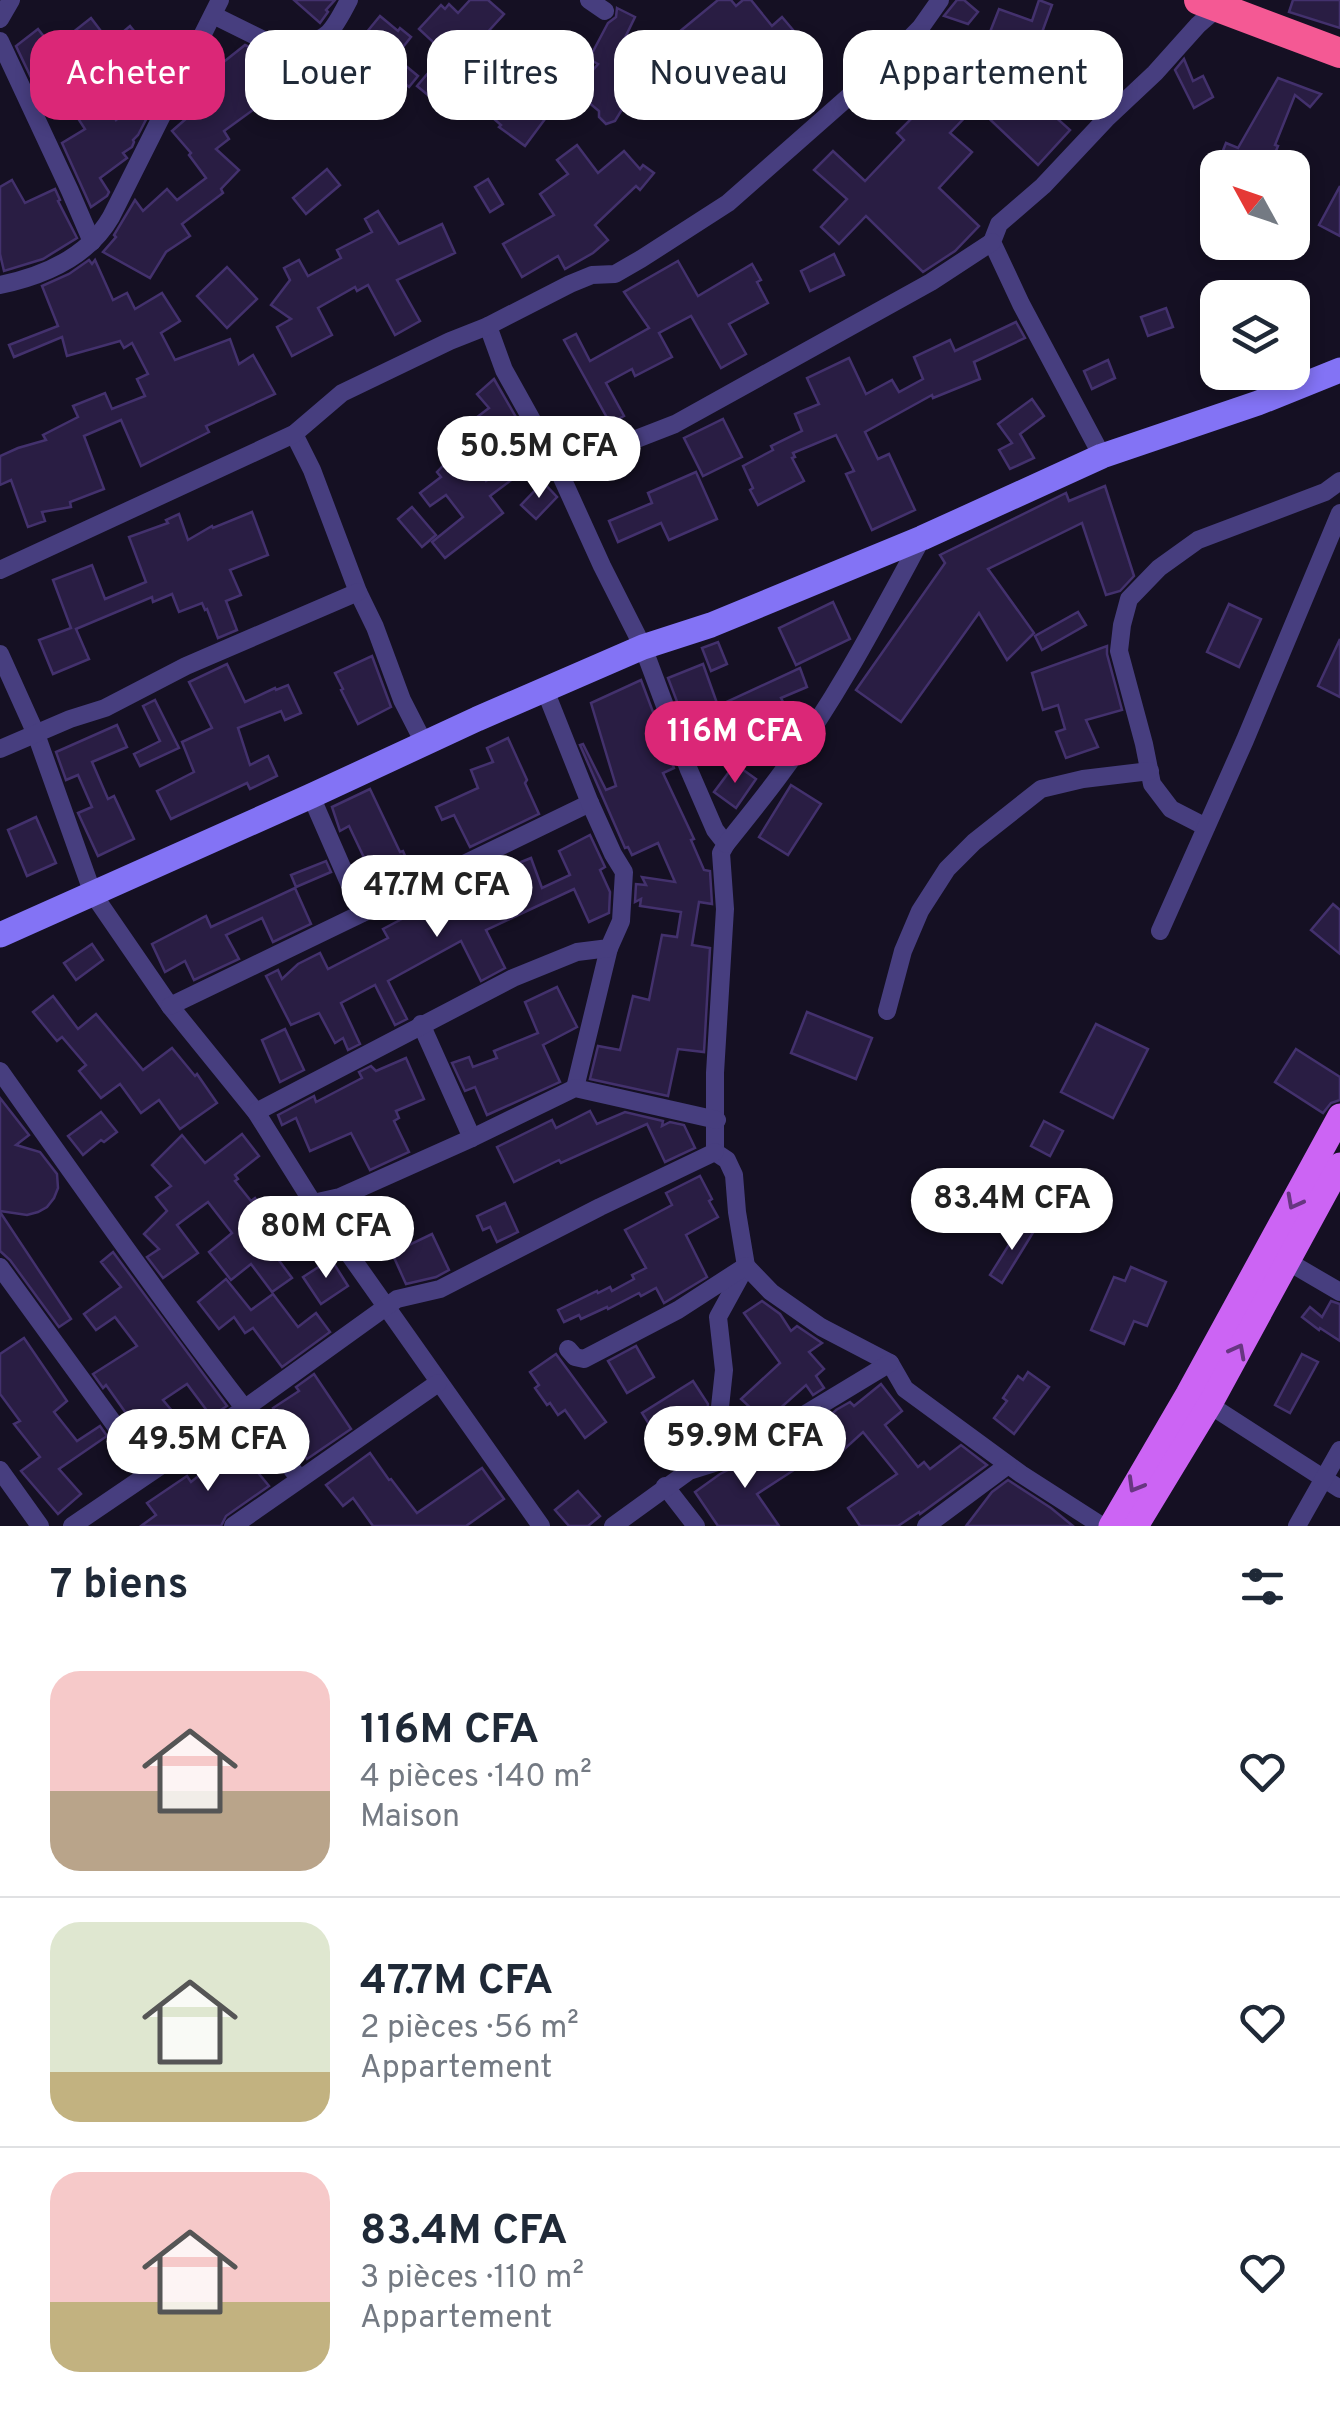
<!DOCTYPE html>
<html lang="fr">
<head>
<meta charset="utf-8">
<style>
	:root { --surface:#fff; --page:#f2f2f3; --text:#1f2937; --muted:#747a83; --line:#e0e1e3; --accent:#db2777 }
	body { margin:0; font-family:Overpass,sans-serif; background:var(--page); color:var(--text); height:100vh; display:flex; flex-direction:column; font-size:38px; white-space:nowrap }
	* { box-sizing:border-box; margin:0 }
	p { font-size:32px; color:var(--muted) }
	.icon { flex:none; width:55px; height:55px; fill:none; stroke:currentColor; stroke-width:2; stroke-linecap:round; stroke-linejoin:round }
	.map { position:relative; height:1526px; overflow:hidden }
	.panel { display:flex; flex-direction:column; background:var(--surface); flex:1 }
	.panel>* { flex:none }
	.banner { position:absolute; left:30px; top:30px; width:1280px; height:90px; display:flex; gap:20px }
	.needle { width:65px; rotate:310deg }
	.controls { position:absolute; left:1200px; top:150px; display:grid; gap:20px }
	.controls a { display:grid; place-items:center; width:110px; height:110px; border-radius:20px; background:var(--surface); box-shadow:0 5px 15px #0003; font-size:50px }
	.price { position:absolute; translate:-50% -85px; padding:0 22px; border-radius:35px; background:#fff; color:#222; font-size:32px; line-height:65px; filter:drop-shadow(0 2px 5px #0008) }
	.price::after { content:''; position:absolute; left:50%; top:60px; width:30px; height:22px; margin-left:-15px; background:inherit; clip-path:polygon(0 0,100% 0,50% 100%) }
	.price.selected { background:var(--accent); color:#fff }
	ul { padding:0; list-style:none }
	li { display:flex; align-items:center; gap:30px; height:250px; padding:0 50px }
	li+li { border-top:2px solid var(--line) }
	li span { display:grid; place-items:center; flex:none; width:280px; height:200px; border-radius:30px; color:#555 }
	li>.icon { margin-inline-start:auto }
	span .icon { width:120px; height:120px; fill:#fffc; stroke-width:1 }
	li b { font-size:42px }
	h2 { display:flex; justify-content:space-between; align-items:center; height:120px; padding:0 50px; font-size:42px }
	.pill { padding:0 35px; border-radius:30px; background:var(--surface); box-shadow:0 5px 15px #0003; font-size:35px; line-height:90px }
	.pill.selected { background:var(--accent); color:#fff }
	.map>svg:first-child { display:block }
</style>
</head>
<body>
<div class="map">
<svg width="1340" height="1526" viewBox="0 0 1340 1526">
	<rect width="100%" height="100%" fill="#151023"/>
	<g fill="#291d43" stroke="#43316d" stroke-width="2.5">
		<polygon points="294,0 335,0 326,10 328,12 320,23"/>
		<polygon points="470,0 488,0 504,14 485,35 502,49 490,63 520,90 518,92 548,115 525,146 499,127 501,125 460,89 454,96 445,88 434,100 417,86 445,53 419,29 441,5 445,9 449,4 458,13"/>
		<polygon points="718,0 731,0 736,6 743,0 751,0 772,26 782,17 799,37 713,110 696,90 705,83 692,61 673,37"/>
		<polygon points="957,0 964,0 978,12 968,24 944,16"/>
		<polygon points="1039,0 1052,5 1040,38 1023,32 1022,35 1018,33 1015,41 990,32 999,9 1032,21"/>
		<polygon points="1293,0 1340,0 1340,28 1289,12"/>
		<polygon points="617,8 635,17 619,50 637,79 645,76 655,99 637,106 632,93 615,121 606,124 599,117 599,111 575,91 598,64 589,59 608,23 616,17"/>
		<polygon points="380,16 398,31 400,28 411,37 395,57 418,76 409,87 376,58 345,90 323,69 333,58 330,54 342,41 352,50"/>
		<polygon points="91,18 110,43 130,26 169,74 166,80 153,91 133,67 100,94 116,120 139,100 150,112 138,135 133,140 134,142 132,147 123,153 127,158 100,178 109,192 107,196 91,207 62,143 85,129 66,100 47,111 16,46 38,29 53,48"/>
		<polygon points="245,45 252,48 264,63 269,57 293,74 268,105 264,102 224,131 229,139 216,149 239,170 221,189 223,193 182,224 190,236 166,252 150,278 103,252 116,237 114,235 135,200 143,211 167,189 177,200 206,178 189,155 191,153 172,131 203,104 190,88 192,83 218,61 221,64"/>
		<polygon points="1184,59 1193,81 1203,76 1213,97 1194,108 1175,70"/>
		<polygon points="982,68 1000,84 1006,77 1028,99 1031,95 1070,130 1038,165 976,106 950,133 972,152 939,188 979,226 955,251 923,272 866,216 839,244 821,227 847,199 814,170 833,151 865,181 904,140 897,133 933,97 944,107"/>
		<polygon points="1278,78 1321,94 1310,107 1295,95 1275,145 1278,146 1269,168 1230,168 1218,163 1226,143 1238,148"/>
		<polygon points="577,145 598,173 624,151 640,169 643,165 654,173 640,190 636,186 595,225 608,240 593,253 565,269 558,256 522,277 503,244 554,215 540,194 568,174 557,160"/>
		<polygon points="327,169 340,185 306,214 293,198"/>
		<polygon points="488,179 503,204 490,212 475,187"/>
		<polygon points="12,180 25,203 55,189 60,200 58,201 77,238 43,259 4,271 0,254 0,187"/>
		<polygon points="1340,186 1340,236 1319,225"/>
		<polygon points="378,211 399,244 442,224 455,253 397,280 420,321 395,335 368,285 357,291 355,287 318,308 332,335 292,356 277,327 291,319 271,305 290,280 284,268 299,260 308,276 341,258 337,250 372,232 365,219"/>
		<polygon points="834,254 844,275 810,291 801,271"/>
		<polygon points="89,260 92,264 95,260 113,300 127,293 135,309 162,293 180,321 161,333 175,360 230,339 239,364 253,355 275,394 206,426 209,432 141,466 121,420 84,436 104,489 70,502 71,507 42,512 45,521 28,527 11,480 0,485 0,456 18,448 46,440 43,435 78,417 73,406 105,393 112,409 145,396 137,379 148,374 132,343 124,348 120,341 67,356 62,337 14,357 9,345 58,326 42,286 69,274"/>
		<polygon points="678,261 698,296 752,264 761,280 757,282 768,303 729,324 746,354 721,368 691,316 659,333 672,357 635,376 632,369 606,383 624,416 610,423 564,340 576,334 590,361 649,328 624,292"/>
		<polygon points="227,267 257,299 227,328 197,296"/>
		<polygon points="1166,308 1173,327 1148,336 1141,317"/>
		<polygon points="1016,322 1025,338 974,362 980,379 933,398 932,395 865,432 878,459 889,454 915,510 872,530 846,474 854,471 836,435 793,453 795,457 792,458 804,481 758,505 750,490 753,488 743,466 773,450 771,446 802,431 795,414 819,404 807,378 849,358 866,394 892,380 899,392 923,379 914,357 950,340 955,351"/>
		<polygon points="1108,360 1115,378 1092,389 1084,371"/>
		<polygon points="494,379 520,424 514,428 509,423 468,455 486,481 518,458 526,469 490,496 503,513 445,558 432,542 463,517 446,495 430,506 420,493 441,477 437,472 455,453 447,440 489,408 477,394"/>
		<polygon points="1032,399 1044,416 1020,434 1034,458 1010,469 999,450 1012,443 998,424"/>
		<polygon points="723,419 742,457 703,476 684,438"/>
		<polygon points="696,472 717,519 669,540 661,523 618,542 609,521 652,503 648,493"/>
		<polygon points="543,482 557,497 536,519 521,505"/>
		<polygon points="1105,486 1134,576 1120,591 1106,595 1082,523 988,569 1034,633 1007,660 979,613 901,722 856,690 945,563 940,555 1066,493 1069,501"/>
		<polygon points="412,507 436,535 422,547 398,519"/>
		<polygon points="252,512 268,555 230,570 241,595 226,601 237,630 218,638 207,609 205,610 202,603 179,612 172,594 153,602 152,597 76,629 89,659 53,674 39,640 71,628 53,580 92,565 105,599 146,582 129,537 168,523 166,520 179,514 188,540 212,526 213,528"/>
		<polygon points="833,602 850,639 796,665 779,628"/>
		<polygon points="1229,604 1261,619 1239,667 1207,652"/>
		<polygon points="1078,612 1086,625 1042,650 1035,636"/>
		<polygon points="1340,639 1340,697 1318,686"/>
		<polygon points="718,642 727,664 711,671 702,648"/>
		<polygon points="1107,646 1107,654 1122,710 1086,720 1098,747 1066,758 1056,732 1065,729 1058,705 1043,710 1032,673"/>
		<polygon points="372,656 391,707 358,724 341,690 343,689 335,673"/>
		<polygon points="227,664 245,702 275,688 276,690 288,685 301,713 285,720 281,711 238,728 250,765 268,756 277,776 250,789 247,783 171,819 157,791 194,772 182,742 212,728 189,682"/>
		<polygon points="703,664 718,706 800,668 807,687 781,698 797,729 779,740 780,742 745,760 718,708 684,720 668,678"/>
		<polygon points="641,680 674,768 663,773 694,839 691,840 704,870 710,871 712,904 699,902 692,945 710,948 704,1052 678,1049 668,1096 590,1079 598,1046 620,1050 633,996 649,1000 662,935 677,937 681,912 640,906 641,899 635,902 636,884 646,885 642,877 675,882 658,843 632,855 628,847 625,848 580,745 583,744 606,790 616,786 591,703"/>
		<polygon points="155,700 179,748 140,766 134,754 160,741 143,706"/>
		<polygon points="117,725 127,747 92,762 108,799 114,796 134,839 98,856 78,813 92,807 78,775 66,780 56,752"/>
		<polygon points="508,738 527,780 525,783 539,814 470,847 454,815 442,820 436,807 478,788 471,770 493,762 487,748"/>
		<polygon points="735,764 756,779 736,808 714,792"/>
		<polygon points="791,785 821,804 788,855 759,837"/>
		<polygon points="370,789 400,852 403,851 413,875 371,895 360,869 368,866 349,826 340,831 332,807"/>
		<polygon points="36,817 56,863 27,876 8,830"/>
		<polygon points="590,835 605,867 600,870 610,892 609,913 589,922 574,889 486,930 505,968 481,981 461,941 388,981 407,1019 395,1025 375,985 341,1003 360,1044 348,1050 343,1038 335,1043 319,1013 291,1025 266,976 278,970 282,979 298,964 320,953 328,969 388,938 383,929 419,910 420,911 455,896 517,867 516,864 531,858 542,888 570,875 559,851"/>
		<polygon points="326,861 331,872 296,887 291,875"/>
		<polygon points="295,888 311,924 273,942 262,918 226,935 239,959 194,980 185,961 165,972 152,944 206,916 211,927"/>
		<polygon points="1333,904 1340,910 1340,954 1311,930"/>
		<polygon points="92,944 103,960 76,980 64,963"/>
		<polygon points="557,987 577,1027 543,1045 560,1082 487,1115 475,1087 465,1091 452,1063 469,1057 473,1067 497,1058 494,1051 538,1033 525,1002"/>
		<polygon points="53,996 78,1029 96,1014 143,1070 172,1048 195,1076 197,1074 217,1103 180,1129 159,1100 141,1113 120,1084 101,1098 79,1071 86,1065 62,1037 57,1041 33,1012"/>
		<polygon points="807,1012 872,1038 856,1079 791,1053"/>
		<polygon points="1096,1024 1148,1049 1113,1118 1061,1092"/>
		<polygon points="285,1029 304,1070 280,1082 262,1040"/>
		<polygon points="1296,1049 1340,1077 1340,1100 1331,1103 1323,1113 1275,1082"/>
		<polygon points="406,1058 424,1099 396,1111 399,1118 394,1121 409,1152 370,1170 351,1133 310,1151 296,1118 282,1125 278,1115 314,1096 316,1102 362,1078 359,1072 371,1066 376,1071"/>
		<polygon points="0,1098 29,1135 16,1145 40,1152 57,1174 58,1188 54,1198 47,1207 38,1212 27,1215 0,1211"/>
		<polygon points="590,1111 597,1124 625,1112 663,1121 662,1126 670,1122 684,1125 695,1148 665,1162 647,1124 561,1163 559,1160 514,1182 497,1147 552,1120 556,1128"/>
		<polygon points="101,1112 117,1132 104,1142 101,1140 83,1155 68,1136"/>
		<polygon points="1044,1121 1063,1131 1050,1156 1031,1146"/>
		<polygon points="242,1134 259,1156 235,1175 238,1179 235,1181 251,1201 255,1198 282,1238 269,1247 292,1278 272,1292 251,1264 231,1280 209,1252 232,1233 208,1202 177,1225 198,1253 163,1278 147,1257 159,1249 144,1234 167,1211 156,1197 171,1186 152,1165 182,1135 205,1163"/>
		<polygon points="700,1176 712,1199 709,1201 718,1217 686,1235 707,1277 664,1303 656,1288 641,1296 639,1293 608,1309 607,1307 581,1319 579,1315 564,1322 558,1310 597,1291 598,1293 610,1287 612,1291 634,1279 632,1275 646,1268 625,1230 672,1205 666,1193"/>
		<polygon points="505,1203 518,1232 497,1242 490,1227 483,1230 477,1216"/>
		<polygon points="0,1212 71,1319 59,1327 10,1260 0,1251"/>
		<polygon points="1022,1224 1034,1231 1002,1283 990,1275"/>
		<polygon points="432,1234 449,1270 436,1277 406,1284 392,1253"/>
		<polygon points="113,1252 227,1406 211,1416 187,1384 163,1400 173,1412 148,1432 138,1420 133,1423 106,1385 103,1388 93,1374 137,1346 115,1317 96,1330 84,1314 121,1287 101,1262"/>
		<polygon points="331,1259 348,1286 321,1304 303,1277"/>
		<polygon points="1131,1267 1166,1282 1147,1326 1134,1321 1124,1344 1091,1330 1114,1277 1125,1281"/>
		<polygon points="226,1279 251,1310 273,1294 298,1327 316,1313 330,1332 282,1367 253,1328 245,1333 234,1317 219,1329 198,1302"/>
		<polygon points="762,1301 780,1314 791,1331 797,1326 822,1343 809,1352 824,1369 816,1376 824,1388 813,1395 806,1385 777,1411 779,1415 746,1435 738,1422 754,1411 741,1399 780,1363 744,1313"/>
		<polygon points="1331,1301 1340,1304 1340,1341 1320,1328 1319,1330 1302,1317 1310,1307 1322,1317"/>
		<polygon points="24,1338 67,1401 54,1412 77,1441 100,1426 107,1436 59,1469 81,1494 58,1514 21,1471 40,1457 14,1424 20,1421 0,1394 0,1354"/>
		<polygon points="636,1346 654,1377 627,1393 608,1361"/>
		<polygon points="556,1354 606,1422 585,1438 565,1410 558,1415 550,1403 547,1405 535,1388 539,1385 530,1372"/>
		<polygon points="1302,1354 1318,1362 1290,1413 1275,1405"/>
		<polygon points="1028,1372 1049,1387 1014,1434 994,1418 1007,1401 1003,1398 1018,1376 1023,1380"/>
		<polygon points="314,1374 351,1429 307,1459 273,1408 299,1391 296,1387"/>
		<polygon points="693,1381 708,1404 707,1415 688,1428 690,1432 664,1448 642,1413"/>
		<polygon points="881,1384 902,1411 885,1425 918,1467 924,1462 930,1469 961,1445 987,1465 920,1514 919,1512 898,1526 860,1526 848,1508 897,1474 863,1432 839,1454 816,1429 836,1410 850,1402 854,1406"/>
		<polygon points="778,1445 794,1470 757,1494 779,1526 718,1526 695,1492 720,1474"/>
		<polygon points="236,1446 269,1486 226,1516 221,1526 141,1526 156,1515 147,1503 187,1476 191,1482"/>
		<polygon points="370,1453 389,1480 391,1479 417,1513 482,1468 504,1499 466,1526 373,1526 353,1498 343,1506 326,1485"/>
		<polygon points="1008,1480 1051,1508 1073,1526 966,1526 992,1492"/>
		<polygon points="578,1491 600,1516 588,1526 569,1526 555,1510"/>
	</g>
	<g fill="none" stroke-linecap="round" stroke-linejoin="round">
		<g stroke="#473e7f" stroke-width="18">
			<polyline points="589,0 605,11"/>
			<path d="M213,15L286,51C327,36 327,43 349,0"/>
			<polyline points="0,19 11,0"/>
			<polyline points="0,41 70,191 92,242"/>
			<path d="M0,285C43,276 88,257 111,217L220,0"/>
			<polyline points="488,326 504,370 553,458 602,566 643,647 689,770 715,830 726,844 721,853 725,909 715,1073 715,1152 727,1160 734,1175 737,1212 746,1266 718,1317 724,1370 719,1416 721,1461"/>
			<polyline points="294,434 312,470 358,592 375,627 402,700 424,743"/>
			<polyline points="1102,456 1021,304 992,242 999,224 1043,186 1106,119 1155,73 1198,25 1222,4"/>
			<polyline points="553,458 573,459 626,443 675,424 931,282 992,242"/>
			<polyline points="0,570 294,434 342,393 450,341 488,326 570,284 592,275 615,274 641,259 728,203 880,69 921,27 940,0"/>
			<polyline points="0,654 36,734 93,894 170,1006 256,1112 313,1203 541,1526"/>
			<polyline points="0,749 70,719 105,708 186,666 358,592"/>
			<polyline points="311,796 362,913"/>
			<polyline points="1206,827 1171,809 1152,784 1144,744 1119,651 1122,625 1129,599 1159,568 1198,540 1325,492 1340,481"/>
			<path d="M726,844C745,820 765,796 783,771C837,698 879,617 922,538"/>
			<polyline points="1160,931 1245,740 1340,513"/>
			<polyline points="170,1006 590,803"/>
			<polyline points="887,1011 903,951 920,911 947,869 974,842 1041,789 1083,779 1150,771"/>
			<polyline points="421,1024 472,1138"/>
			<path d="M0,1071C97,1208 194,1347 299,1478"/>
			<polyline points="575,1088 609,948"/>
			<polyline points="256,1112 513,978 577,952 609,948 621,921 624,872 613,854 590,803 545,690"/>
			<polyline points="313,1203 340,1197 472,1138 575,1088 717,1120"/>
			<polyline points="1287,1261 1340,1292"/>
			<polyline points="0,1267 149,1472"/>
			<polyline points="568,1349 575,1357 584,1359 678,1310 746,1266 771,1292 821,1327 890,1363 905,1389 1021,1474 1102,1526"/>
			<polyline points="1202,1400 1340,1489"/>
			<polyline points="0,1470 40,1526"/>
			<polyline points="665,1486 696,1526"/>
			<polyline points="72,1526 244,1409 397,1299 440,1289 600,1207 715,1152"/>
			<polyline points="233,1526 438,1383"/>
			<polyline points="613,1526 689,1471 721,1461 756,1444 890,1363"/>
			<polyline points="926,1526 1008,1465"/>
			<polyline points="1297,1526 1340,1450"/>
		</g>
		<polyline stroke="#8373f5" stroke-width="25" points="0,935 311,796 477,719 643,647 711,625 922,538 1102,456 1258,403 1340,370"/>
		<g stroke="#cc64f4" stroke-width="25">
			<polyline points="1111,1526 1188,1394 1340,1116"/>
			<polyline points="1136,1526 1210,1404 1340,1165"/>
		</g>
		<polyline stroke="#f45994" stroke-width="30" points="1199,0 1340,53"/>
	</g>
	<defs><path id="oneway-chevron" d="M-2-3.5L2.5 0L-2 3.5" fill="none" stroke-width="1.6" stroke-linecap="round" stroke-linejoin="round" transform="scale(2.5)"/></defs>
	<g stroke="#673681">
		<use href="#oneway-chevron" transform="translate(1294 1202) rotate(118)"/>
		<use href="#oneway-chevron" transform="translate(1238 1351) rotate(-62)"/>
		<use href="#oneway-chevron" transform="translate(1135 1485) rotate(120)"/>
	</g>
</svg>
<div class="controls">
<a><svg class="needle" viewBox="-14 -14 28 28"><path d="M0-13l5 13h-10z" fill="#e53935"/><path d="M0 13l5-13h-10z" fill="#747a83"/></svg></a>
<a><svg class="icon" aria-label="layers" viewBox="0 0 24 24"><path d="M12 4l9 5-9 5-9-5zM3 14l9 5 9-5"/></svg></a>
</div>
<b class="price" style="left:539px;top:501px">50.5M CFA</b>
<b class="price selected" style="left:735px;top:786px">116M CFA</b>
<b class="price" style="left:437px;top:940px">47.7M CFA</b>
<b class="price" style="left:1012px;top:1253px">83.4M CFA</b>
<b class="price" style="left:326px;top:1281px">80M CFA</b>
<b class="price" style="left:745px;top:1491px">59.9M CFA</b>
<b class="price" style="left:208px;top:1494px">49.5M CFA</b>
<div class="banner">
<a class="pill selected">Acheter</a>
<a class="pill">Louer</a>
<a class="pill">Filtres</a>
<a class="pill">Nouveau</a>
<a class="pill">Appartement</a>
</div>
</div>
<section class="panel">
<h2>7 biens<svg class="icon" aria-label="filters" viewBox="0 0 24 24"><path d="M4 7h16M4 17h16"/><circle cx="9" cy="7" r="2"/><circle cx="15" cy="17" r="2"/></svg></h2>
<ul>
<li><span style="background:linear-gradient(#f6c9c9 60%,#b9a48a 0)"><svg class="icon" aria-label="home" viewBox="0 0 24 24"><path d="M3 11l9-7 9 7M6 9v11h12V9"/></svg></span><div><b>116M CFA</b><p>4 pièces · 140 m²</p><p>Maison</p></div><svg class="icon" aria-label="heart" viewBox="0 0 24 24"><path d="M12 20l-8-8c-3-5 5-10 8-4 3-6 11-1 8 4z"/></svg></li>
<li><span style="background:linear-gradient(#dfe7d0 75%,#c2b280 0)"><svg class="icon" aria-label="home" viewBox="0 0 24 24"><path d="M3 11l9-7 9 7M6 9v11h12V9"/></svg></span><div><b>47.7M CFA</b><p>2 pièces · 56 m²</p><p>Appartement</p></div><svg class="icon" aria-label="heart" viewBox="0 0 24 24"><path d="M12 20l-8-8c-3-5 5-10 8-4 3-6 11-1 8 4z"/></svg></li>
<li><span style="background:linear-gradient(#f6c9c9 65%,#c2b280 0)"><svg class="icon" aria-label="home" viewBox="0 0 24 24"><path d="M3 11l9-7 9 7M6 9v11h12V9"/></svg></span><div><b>83.4M CFA</b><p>3 pièces · 110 m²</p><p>Appartement</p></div><svg class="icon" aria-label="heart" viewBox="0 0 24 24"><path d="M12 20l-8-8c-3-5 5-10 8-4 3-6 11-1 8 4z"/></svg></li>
</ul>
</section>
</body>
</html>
